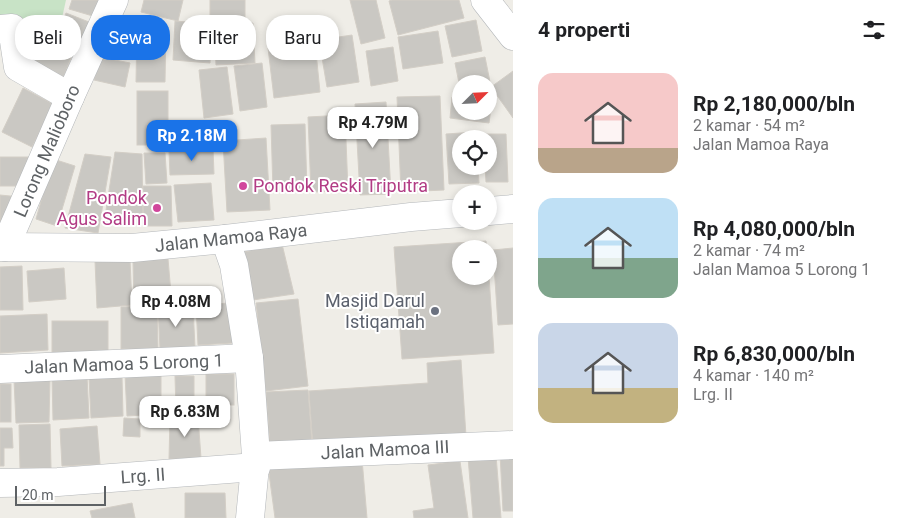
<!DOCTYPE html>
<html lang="id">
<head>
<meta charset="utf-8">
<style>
	:root { --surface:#fff; --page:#f6f6f6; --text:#202124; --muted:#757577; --accent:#1a73e8 }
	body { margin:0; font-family:Roboto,sans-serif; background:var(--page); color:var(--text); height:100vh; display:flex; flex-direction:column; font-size:19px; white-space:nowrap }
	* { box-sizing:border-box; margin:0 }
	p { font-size:16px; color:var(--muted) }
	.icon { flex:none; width:28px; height:28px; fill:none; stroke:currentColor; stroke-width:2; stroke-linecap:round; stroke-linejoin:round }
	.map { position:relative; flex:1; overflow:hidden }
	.side { display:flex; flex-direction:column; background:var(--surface); width:400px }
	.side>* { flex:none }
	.guide { position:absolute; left:15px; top:15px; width:422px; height:45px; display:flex; gap:10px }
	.needle { width:32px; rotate:66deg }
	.tools { position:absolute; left:452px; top:75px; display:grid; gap:10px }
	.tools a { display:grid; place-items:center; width:45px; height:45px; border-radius:50%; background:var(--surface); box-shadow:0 2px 8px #0003; font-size:25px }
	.scale { position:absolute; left:15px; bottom:12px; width:91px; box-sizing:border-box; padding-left:5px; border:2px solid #5e6265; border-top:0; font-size:14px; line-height:18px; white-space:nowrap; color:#5e6265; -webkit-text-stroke:4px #fff; paint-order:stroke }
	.price { position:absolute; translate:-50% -42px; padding:0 11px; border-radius:10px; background:#fff; color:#222; font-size:16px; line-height:32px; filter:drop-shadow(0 1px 2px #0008) }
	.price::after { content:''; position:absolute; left:50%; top:30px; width:15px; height:11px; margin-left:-8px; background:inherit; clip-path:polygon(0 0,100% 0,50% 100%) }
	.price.active { background:var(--accent); color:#fff }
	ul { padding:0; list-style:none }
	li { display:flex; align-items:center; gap:15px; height:125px; padding:0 25px }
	li span { display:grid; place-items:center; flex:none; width:140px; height:100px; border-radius:15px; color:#555 }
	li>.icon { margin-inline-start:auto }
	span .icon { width:60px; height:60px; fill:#fffc; stroke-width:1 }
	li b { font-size:21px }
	h2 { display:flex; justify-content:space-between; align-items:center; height:60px; padding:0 25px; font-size:21px }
	.pill { padding:0 18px; border-radius:20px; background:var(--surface); box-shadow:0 2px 8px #0003; font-size:18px; line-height:45px }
	.pill.active { background:var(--accent); color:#fff }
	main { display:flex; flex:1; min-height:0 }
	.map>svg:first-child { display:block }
</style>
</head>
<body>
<main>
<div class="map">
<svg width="513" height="518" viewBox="0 0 513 518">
	<rect width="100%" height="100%" fill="#efede7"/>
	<polygon fill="#c8e3c6" points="0,0 66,0 62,18 0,20"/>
	<g fill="#cac8c3" stroke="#d3cec6">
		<polygon points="72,0 110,0 103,19 69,9"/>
		<polygon points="144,0 183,0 178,21 141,12"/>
		<rect x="210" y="0" width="35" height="20"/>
		<polygon points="350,0 376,0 385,38 361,44"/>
		<polygon points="392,0 459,0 464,18 398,35 389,1"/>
		<polygon points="66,13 89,22 77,52 54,42"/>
		<polygon points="476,20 482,51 452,57 445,26"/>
		<polygon points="175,21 212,24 210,63 173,60"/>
		<polygon points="253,23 255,63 216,65 214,25"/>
		<polygon points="137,26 166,27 165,82 136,82"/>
		<polygon points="438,31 443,63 403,69 398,37"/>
		<polygon points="352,35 359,82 327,87 319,40"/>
		<polygon points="38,41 72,55 62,81 28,67"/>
		<polygon points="315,42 320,92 274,98 268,48"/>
		<polygon points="393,47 398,81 371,86 366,51"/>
		<polygon points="100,57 130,63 125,87 94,80"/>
		<polygon points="485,57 490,82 461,84 460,88 455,63"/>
		<polygon points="262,63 267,107 240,111 234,66"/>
		<polygon points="227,67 233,114 204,118 199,70"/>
		<polygon points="513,71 513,118 491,87"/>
		<polygon points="23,88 53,104 32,147 2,132"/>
		<rect x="137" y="91" width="31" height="54"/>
		<polygon points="440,96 444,190 401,192 397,97"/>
		<polygon points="452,97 461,98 461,111 489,111 489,101 492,101 489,123 450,118"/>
		<polygon points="386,102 391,194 360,195 355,104"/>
		<polygon points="345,115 348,191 311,192 308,117"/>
		<polygon points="305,124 307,190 273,191 271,125"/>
		<polygon points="476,132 476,139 461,139 461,166 478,166 479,183 449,184 446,134"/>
		<polygon points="484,134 506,134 508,182 486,182 485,166 489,166 489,139 484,139"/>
		<polygon points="266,138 270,210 227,212 223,141"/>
		<polygon points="213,149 214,174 170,175 169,151"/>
		<polygon points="115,152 142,154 143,225 104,223"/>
		<polygon points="144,153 165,153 167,183 146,184"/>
		<polygon points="85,154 111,157 98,233 65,228"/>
		<polygon points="0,157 35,157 22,186 0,186"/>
		<polygon points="53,159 75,166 57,226 36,219"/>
		<polygon points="211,183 214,220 178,222 174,185"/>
		<polygon points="143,186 171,186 172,226 144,226"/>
		<polygon points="0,195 20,197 0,225"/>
		<polygon points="486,241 487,249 461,249 461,276 489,276 494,353 402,359 394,247"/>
		<polygon points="282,244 294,294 253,300 244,252"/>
		<polygon points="513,248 513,324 498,325 493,250"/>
		<polygon points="168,259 172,305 134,305 133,261"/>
		<polygon points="130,260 132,305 97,308 95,261"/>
		<polygon points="22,266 23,310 0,310 0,267"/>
		<polygon points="64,268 66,299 29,302 27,271"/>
		<polygon points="298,299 308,386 266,391 256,303"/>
		<polygon points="230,303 233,343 198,345 196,305"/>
		<polygon points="157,306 158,349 121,349 121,307"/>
		<polygon points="158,307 193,307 195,348 160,349"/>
		<polygon points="47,314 48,350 0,353 0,316"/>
		<rect x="52" y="321" width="56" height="33"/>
		<polygon points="461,360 466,436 313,447 309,391 428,383 427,363"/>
		<polygon points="161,373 161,414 127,416 125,374"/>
		<rect x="206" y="374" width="28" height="31"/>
		<polygon points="87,375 89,418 53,420 52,377"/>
		<polygon points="175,376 194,376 194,410 176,410"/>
		<polygon points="122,377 123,416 91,418 89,378"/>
		<polygon points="50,378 49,422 16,423 14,380"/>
		<rect x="0" y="384" width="11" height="38"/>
		<polygon points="308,390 312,444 270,446 266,392"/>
		<polygon points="198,417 201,458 169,459 170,418"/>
		<polygon points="124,418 140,419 140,437 123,436"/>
		<polygon points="50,424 51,468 20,468 19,425"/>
		<polygon points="97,426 100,464 62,466 60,429"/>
		<polygon points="0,428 12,428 13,448 4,448 4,466 0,466"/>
		<polygon points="500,454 513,454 513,511 503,511"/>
		<polygon points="496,455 501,518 473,518 468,457"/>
		<polygon points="362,459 367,518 275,518 268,466"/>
		<polygon points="460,461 468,518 414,518 413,511 434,508 428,465"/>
		<polygon points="185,493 225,493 226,518 185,518"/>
		<polygon points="132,503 135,518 92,518 90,511"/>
	</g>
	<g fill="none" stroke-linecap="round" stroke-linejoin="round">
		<defs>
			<g id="minor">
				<polyline points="485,0 513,36"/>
				<polyline points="0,29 12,28 18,67 70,97"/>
				<polyline points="489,211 513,209"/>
				<polyline points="225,239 234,265 249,358 256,456 250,518"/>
				<polyline points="0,247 132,248 225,239 411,217 461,213"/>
				<polyline points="5,247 70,97 114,0"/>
				<polyline points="0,369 249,358"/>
				<polyline points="256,456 513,445"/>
				<polyline points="0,483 58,482 256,467"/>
			</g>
		</defs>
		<use href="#minor" stroke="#b4b7ba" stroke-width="29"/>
		<use href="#minor" stroke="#fff" stroke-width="28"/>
	</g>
	<g fill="#d1479c" stroke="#fff" stroke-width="2">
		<circle cx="243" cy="186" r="5"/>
		<circle cx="157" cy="208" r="5"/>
	</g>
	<circle fill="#6b7280" stroke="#fff" stroke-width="2" cx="435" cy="311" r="5"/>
	<g text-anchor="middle" stroke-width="4" stroke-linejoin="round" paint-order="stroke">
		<g font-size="18" fill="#5e6265" stroke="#fff">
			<text transform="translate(47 151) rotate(-67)" y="6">Lorong Malioboro</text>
			<text transform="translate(231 238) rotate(-6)" y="6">Jalan Mamoa Raya</text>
			<text transform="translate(124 364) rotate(-2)" y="6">Jalan Mamoa 5 Lorong 1</text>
			<text transform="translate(385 450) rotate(-3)" y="6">Jalan Mamoa III</text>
			<text transform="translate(143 476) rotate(-4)" y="6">Lrg. II</text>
		</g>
		<g font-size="18" fill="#b23c85" stroke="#fff" text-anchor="start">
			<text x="253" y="192">Pondok Reski Triputra</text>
			<text x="147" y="204" text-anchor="end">Pondok<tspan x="147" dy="21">Agus Salim</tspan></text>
		</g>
		<g font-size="18" fill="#5b616d" stroke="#fff" text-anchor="end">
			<text x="425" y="307">Masjid Darul<tspan x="425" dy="21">Istiqamah</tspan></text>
		</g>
	</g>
</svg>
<div class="tools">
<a><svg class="needle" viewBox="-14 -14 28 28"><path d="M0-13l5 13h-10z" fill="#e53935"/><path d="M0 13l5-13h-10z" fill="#757577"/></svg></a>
<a><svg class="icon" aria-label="locate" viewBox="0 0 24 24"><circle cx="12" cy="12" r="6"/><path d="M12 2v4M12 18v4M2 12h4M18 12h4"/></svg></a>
<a>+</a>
<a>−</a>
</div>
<div class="scale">20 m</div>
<b class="price" style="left:373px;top:149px">Rp 4.79M</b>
<b class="price active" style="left:192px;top:162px">Rp 2.18M</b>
<b class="price" style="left:176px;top:328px">Rp 4.08M</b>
<b class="price" style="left:185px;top:438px">Rp 6.83M</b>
<div class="guide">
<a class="pill">Beli</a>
<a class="pill active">Sewa</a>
<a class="pill">Filter</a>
<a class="pill">Baru</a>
</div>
</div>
<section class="side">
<h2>4 properti<svg class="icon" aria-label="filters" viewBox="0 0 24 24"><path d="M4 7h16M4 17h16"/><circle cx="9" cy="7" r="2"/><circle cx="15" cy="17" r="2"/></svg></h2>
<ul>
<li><span style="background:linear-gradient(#f6c9c9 75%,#b9a48a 0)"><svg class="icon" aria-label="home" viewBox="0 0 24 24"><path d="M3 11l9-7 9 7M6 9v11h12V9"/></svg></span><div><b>Rp 2,180,000/bln</b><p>2 kamar · 54 m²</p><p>Jalan Mamoa Raya</p></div></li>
<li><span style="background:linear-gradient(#bfe0f5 60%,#7fa58c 0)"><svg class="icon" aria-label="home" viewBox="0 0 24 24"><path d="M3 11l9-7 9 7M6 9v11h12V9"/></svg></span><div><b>Rp 4,080,000/bln</b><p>2 kamar · 74 m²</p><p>Jalan Mamoa 5 Lorong 1</p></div></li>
<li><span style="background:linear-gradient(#c9d6e8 65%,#c2b280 0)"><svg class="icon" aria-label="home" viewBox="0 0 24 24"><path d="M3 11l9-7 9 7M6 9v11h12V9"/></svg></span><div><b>Rp 6,830,000/bln</b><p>4 kamar · 140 m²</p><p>Lrg. II</p></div></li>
</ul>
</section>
</main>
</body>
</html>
